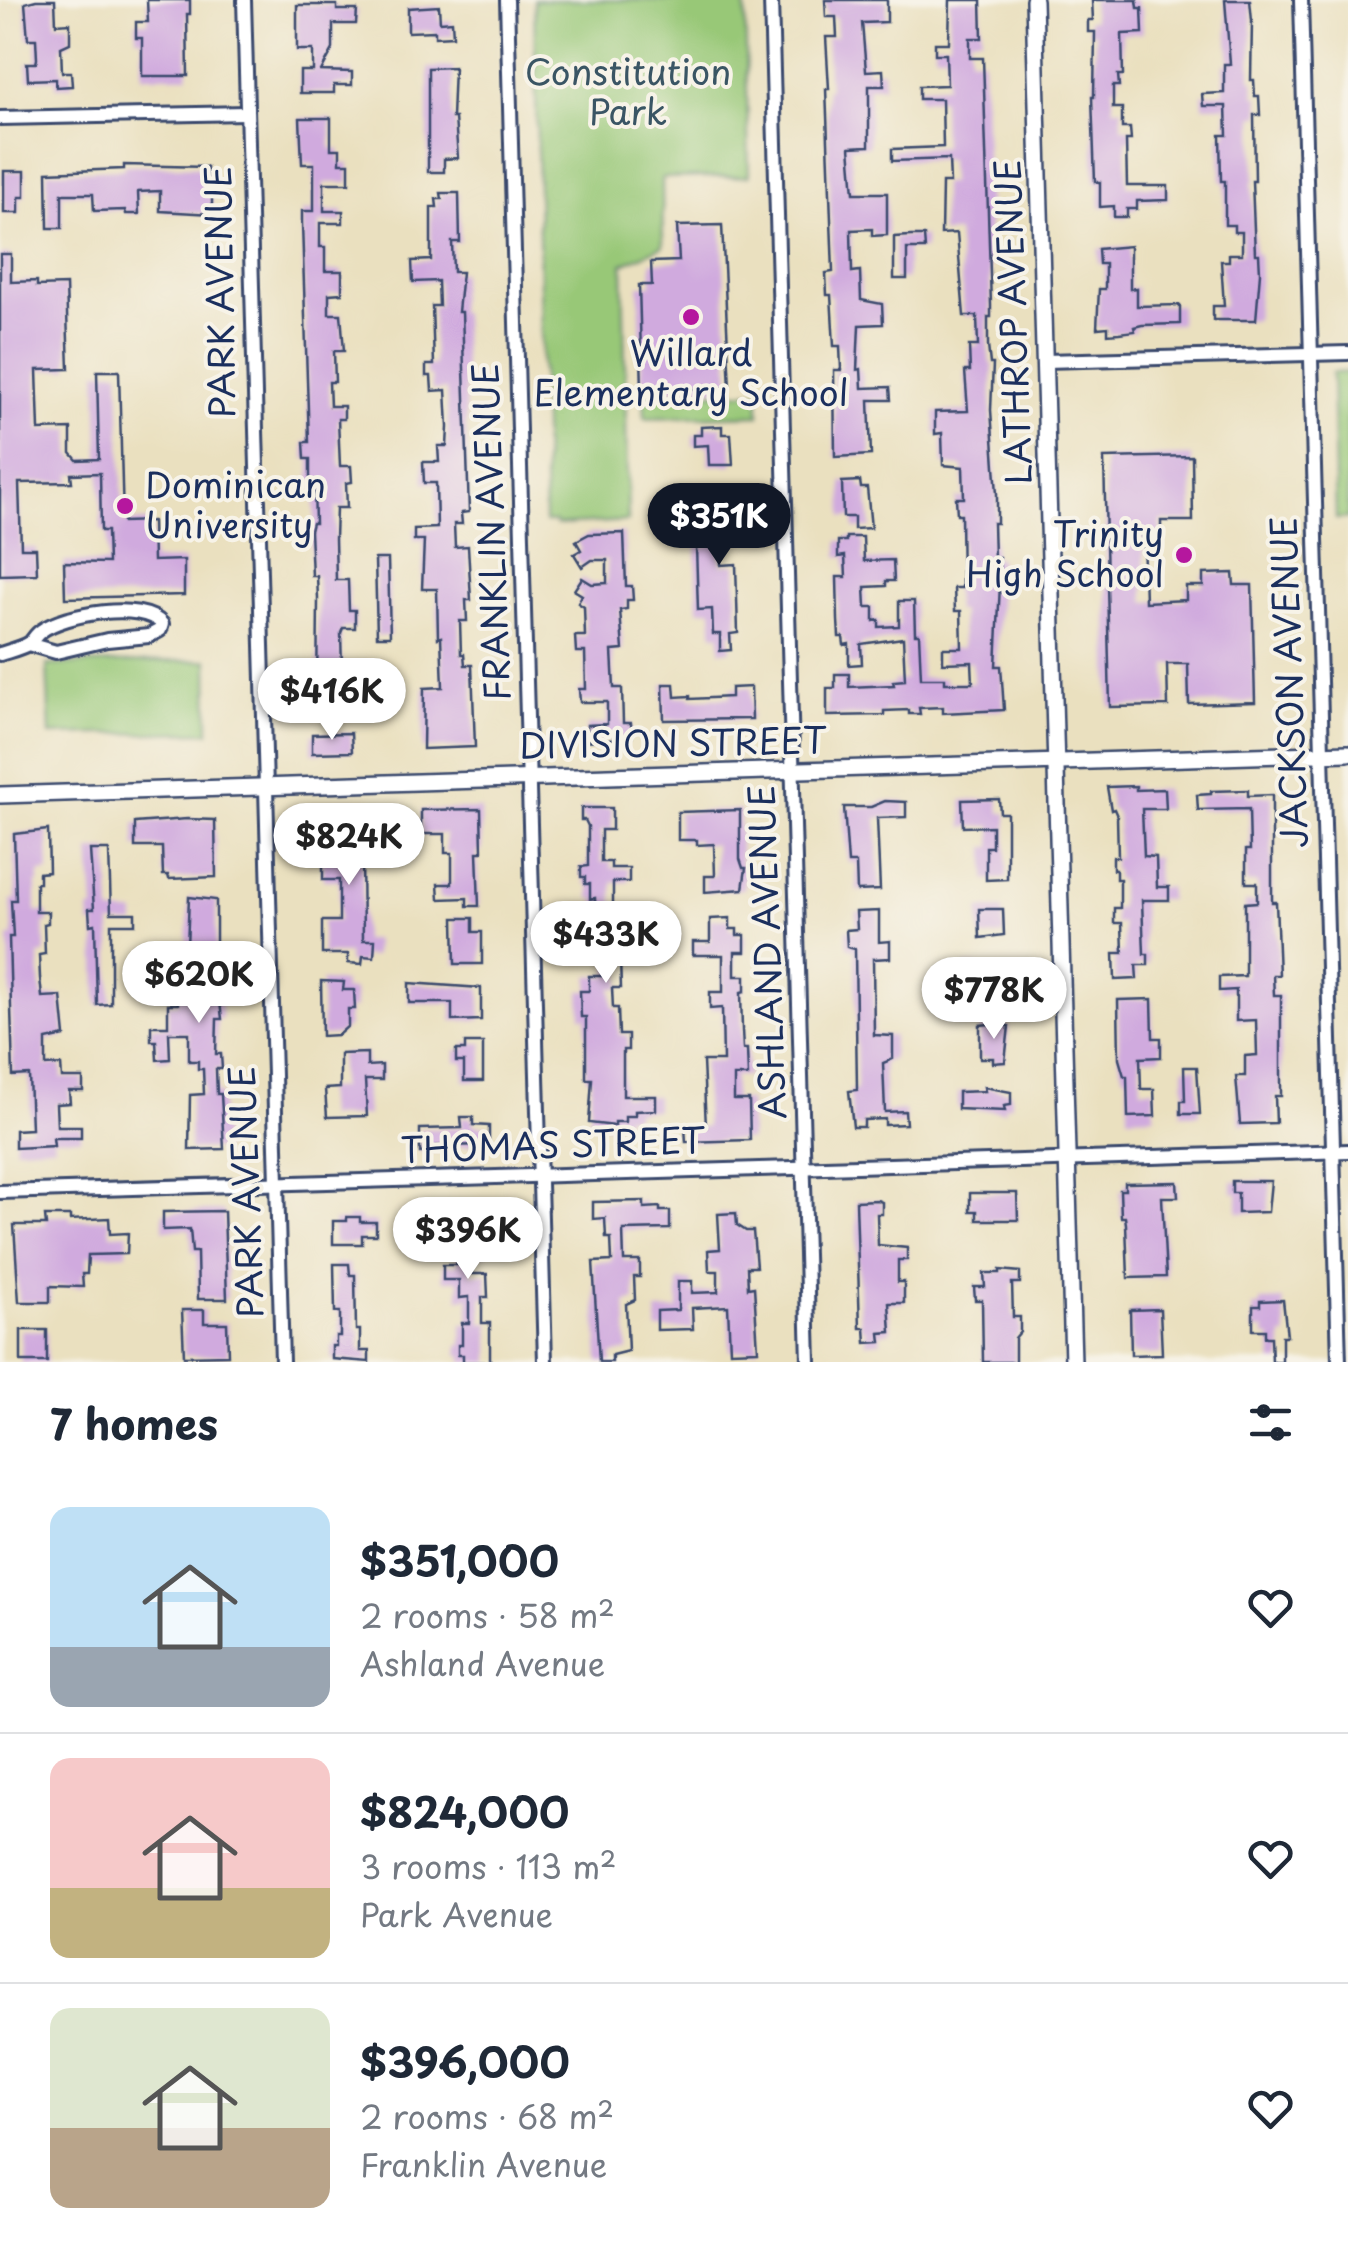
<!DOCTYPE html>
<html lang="en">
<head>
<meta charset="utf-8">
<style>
	:root { --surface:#fff; --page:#f6f6f7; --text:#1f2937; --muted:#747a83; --line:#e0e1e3; --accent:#111827 }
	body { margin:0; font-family:"Playpen Sans",sans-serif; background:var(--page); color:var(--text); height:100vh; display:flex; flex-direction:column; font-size:38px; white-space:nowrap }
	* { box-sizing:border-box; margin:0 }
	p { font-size:32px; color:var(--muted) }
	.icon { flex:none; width:55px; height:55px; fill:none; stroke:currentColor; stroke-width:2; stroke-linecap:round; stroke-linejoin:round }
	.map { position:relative; height:1362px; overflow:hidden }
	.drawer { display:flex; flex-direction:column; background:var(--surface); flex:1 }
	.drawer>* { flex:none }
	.price { position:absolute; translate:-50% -85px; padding:0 22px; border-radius:35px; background:#fff; color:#222; font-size:32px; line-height:65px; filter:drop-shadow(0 2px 5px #0008) }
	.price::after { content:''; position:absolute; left:50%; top:60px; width:30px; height:22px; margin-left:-15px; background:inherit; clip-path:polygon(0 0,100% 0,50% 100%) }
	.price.on { background:var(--accent); color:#fff }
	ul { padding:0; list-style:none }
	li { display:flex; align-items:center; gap:30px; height:250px; padding:0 50px }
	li+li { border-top:2px solid var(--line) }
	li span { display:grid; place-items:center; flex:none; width:280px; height:200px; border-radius:20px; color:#555 }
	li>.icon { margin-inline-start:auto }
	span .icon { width:120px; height:120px; fill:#fffc; stroke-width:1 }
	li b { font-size:42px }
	h2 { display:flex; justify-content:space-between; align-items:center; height:120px; padding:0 50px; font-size:42px }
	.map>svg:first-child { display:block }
</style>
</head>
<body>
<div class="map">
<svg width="1348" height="1362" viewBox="0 0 1348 1362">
	<rect width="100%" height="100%" fill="#f7f3e8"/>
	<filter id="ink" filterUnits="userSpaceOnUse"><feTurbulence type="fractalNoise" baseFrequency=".01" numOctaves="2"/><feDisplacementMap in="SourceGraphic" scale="20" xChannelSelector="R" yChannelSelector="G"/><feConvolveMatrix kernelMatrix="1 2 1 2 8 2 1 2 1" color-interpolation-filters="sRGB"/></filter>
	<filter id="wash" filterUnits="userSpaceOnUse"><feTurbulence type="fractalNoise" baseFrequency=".0048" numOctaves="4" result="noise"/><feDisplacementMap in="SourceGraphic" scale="40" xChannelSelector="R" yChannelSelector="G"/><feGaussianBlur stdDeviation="2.25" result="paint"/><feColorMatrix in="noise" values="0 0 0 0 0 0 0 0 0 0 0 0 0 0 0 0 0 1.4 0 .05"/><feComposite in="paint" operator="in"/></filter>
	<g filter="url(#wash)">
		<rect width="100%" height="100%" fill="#eae0bf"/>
		<g fill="#98c877" stroke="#5a7c6a" stroke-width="2.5">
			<polygon points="534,0 745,0 749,176 662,178 663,246 623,264 628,521 556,525 555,522 545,522"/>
			<polygon points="1348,372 1348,518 1336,519 1332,373"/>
			<polygon points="759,392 759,415 645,418 644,394"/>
			<polygon points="208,660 209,732 50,735 47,665"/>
		</g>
		<g id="blocks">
			<g fill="#d0aade">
				<polygon points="36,0 55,0 56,24 70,23 70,43 61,47 62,72 71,72 72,86 56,87 56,79 28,80 27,63 36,63 37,59 36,39 28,39 25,3"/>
				<polygon points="147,0 190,0 190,14 187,14 188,76 142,76 142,38 136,38 136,22 148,22"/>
				<polygon points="825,0 887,0 887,22 862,23 866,71 883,70 884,86 869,86 869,146 850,147 854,193 887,193 887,235 872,236 872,229 851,230 852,272 860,271 861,300 882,304 883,324 859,325 857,370 861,369 862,388 890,387 891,400 869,400 871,455 835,457 834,370 841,370 840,346 834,346 831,295 827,295 826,273 833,272 826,89 829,89 826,37 837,37 836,17 826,17"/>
				<polygon points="950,0 981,0 982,38 970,38 970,58 983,58 991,305 991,317 988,317 988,346 990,364 993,364 991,410 997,494 997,523 993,523 994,558 999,558 1000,584 996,666 1001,666 1004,710 943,713 943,707 919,708 920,714 909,714 909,710 884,711 884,715 827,716 827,688 835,688 835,674 849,674 849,687 894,685 893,681 905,680 903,638 861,644 862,664 849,665 849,644 844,645 843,637 839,637 838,620 837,577 846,577 845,556 838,557 838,541 846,541 846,537 863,537 864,561 893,560 894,581 886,581 886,586 865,587 866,607 874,607 874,621 879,620 879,627 899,626 899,601 914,601 915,634 919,634 921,678 945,678 945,683 973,683 972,662 943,663 943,648 962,648 961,611 955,611 954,588 962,588 961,514 957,514 956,498 964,498 963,467 943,465 942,433 935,434 935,412 968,411 965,371 970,371 969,346 978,346 977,316 964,316 957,233 941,234 942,183 950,183 949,159 892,161 892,149 943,147 942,99 919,99 919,86 947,85 946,54 935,54 935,43 949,43"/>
				<polygon points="1092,0 1137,0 1138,8 1142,8 1143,33 1122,34 1123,75 1118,75 1119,86 1113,86 1113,108 1122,108 1122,128 1130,128 1131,140 1126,140 1127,186 1168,186 1168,200 1137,201 1137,209 1127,209 1127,217 1114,217 1114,206 1100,207 1100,182 1095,182 1092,97 1094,97 1095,32 1088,32 1088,20 1093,20"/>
				<polygon points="1225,0 1250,0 1252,21 1251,80 1254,80 1255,96 1259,96 1260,115 1254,115 1255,181 1252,181 1255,254 1259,254 1260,273 1256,320 1213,320 1213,306 1224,306 1221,261 1229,261 1229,254 1242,254 1242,232 1234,232 1234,225 1225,225 1225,181 1221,181 1220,135 1227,135 1226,106 1203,106 1202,94 1224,93 1224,64 1230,64"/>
				<polygon points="297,5 337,5 337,10 357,10 356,24 333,24 333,49 321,71 352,72 352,85 334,85 334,93 300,93 300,71 313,71 313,50 297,50"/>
				<polygon points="439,6 440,22 452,21 453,36 435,37 435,31 408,32 408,8"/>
				<polygon points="454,67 452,118 455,118 458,158 444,159 444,172 428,172 428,68"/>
				<polygon points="300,118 331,118 331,149 340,149 340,163 349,163 349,183 324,183 324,211 343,211 343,223 320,223 320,247 325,247 325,271 342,271 342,293 329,294 329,314 341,314 344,351 334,351 335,382 329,382 330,406 344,406 344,419 338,419 340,466 351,466 352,482 346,483 347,508 336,508 335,539 336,580 348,580 349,610 355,610 355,628 343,628 341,633 342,670 347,670 347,695 317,696 318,599 317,576 312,576 310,531 312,523 315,523 314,486 310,486 310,459 305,459 304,442 309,442 302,223 302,211 314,211 314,164 302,164"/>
				<polygon points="124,165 207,167 207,181 212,181 212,214 160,211 160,191 138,192 139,214 126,214 125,210 94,211 93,194 62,194 62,228 48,228 47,172 124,169"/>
				<polygon points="4,171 25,171 25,197 19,197 19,213 4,213"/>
				<polygon points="441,193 459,193 460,242 452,242 453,272 462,272 458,312 462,312 469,512 461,513 462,524 454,524 455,547 468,546 471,600 466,600 467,621 460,621 461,654 464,654 465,665 472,665 475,747 423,749 424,688 443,687 441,637 438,638 437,589 422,589 424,540 414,540 414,529 437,528 436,483 424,483 423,462 439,462 438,446 447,446 448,427 446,390 432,391 431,376 426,376 426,365 434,365 432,306 439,306 438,281 413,282 412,261 431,260 431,207 437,207 436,199 442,199"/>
				<polygon points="722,225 730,388 642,390 639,285 652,285 651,262 679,261 677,226"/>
				<polygon points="911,236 924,236 925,249 907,249 907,279 894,279 894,237"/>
				<polygon points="1130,246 1130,289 1137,288 1137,306 1180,305 1180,324 1142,325 1134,327 1135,331 1119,333 1108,334 1108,327 1097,328 1099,289 1105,289 1105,264 1099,264 1098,249"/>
				<polygon points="0,254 11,254 11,282 37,281 37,286 66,285 69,369 37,370 39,430 71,429 71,453 77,460 99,459 97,371 119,371 123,522 152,521 153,561 184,560 184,595 65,598 64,562 108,563 107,531 101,531 100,473 71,474 72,482 19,483 21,548 36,548 37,574 0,575"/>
				<polygon points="722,426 722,434 731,434 733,465 709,465 708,445 693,446 693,435 701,435 701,427"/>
				<polygon points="1192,456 1193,521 1161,521 1161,536 1143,536 1145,602 1186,600 1186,586 1203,586 1203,574 1233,573 1234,585 1252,585 1255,702 1189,704 1188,664 1167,664 1168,706 1110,707 1104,458"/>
				<polygon points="860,481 861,488 867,488 871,528 854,529 854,517 843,517 842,482"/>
				<polygon points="733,487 734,540 720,540 721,565 736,564 738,633 730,634 731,650 720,651 720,634 713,634 712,609 698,610 696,546 710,546 708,488"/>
				<polygon points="624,533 626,586 632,586 633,600 627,600 627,609 620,610 623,650 612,651 614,688 622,688 623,723 631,723 632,737 587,741 587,725 607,724 607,702 580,702 579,689 586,689 585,652 576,652 575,636 585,636 584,607 578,603 582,595 574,590 582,578 592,584 607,583 607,560 592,560 582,567 574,554 581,550 576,541 589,534"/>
				<polygon points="375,559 388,559 390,636 377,636"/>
				<polygon points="663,684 674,684 675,697 690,696 690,699 731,697 731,688 751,687 752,719 664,720"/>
				<polygon points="351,733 352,752 312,753 312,734"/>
				<polygon points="1136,786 1136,790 1165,789 1166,809 1142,809 1144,856 1156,857 1157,887 1169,887 1169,900 1142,900 1144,954 1148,954 1148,965 1136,965 1137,979 1115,980 1114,953 1123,953 1122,923 1114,923 1114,908 1120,908 1120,879 1116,879 1116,870 1113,870 1113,857 1118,857 1117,816 1114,809 1111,810 1107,787"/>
				<polygon points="1248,790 1248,796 1272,795 1272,902 1276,902 1279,975 1273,975 1274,995 1281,995 1281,1096 1275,1096 1276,1123 1240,1124 1236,1076 1245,1076 1245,1056 1257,1055 1256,1020 1236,1021 1236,990 1219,991 1219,977 1245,976 1245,903 1257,902 1257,883 1246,883 1246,850 1250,850 1249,809 1198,810 1197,795 1211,794 1211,791"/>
				<polygon points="999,799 1000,813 1007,813 1007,879 986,880 986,847 992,847 992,826 963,827 962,800"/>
				<polygon points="885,801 906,802 906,817 877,818 880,890 857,891 856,863 848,863 844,807 871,807"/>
				<polygon points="581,808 612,808 612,830 601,830 601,862 611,862 611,868 629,868 629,882 613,882 613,914 622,914 622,922 630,922 630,932 625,932 623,959 620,959 621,988 612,988 613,1008 618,1008 619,1035 628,1035 628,1050 623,1050 623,1096 656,1096 656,1110 635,1111 635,1116 625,1116 625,1122 615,1122 615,1126 589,1123 592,1079 586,1079 586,1017 581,1017 580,991 589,991 589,976 609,976 609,951 581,951 581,932 590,932 590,925 596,925 595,898 590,899 590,884 585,884 585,877 581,877 581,867 588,866 588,826 585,820 581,820"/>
				<polygon points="481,809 482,852 477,852 479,906 467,906 467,898 439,899 438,884 452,884 452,853 445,853 445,834 421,834 421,810"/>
				<polygon points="740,810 740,859 743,868 746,868 743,889 705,892 705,876 715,876 714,844 697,845 697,840 678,840 678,812"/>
				<polygon points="187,819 215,820 216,877 169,879 168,875 163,875 162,847 135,847 135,823"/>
				<polygon points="386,826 386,848 362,855 363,940 375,940 374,957 363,956 362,964 348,963 348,954 322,954 322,921 339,921 339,880 323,880 323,827"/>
				<polygon points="48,830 49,872 39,873 39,883 36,883 36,912 48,912 48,923 44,924 45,954 39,955 40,978 42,997 61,996 65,1036 46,1040 46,1066 61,1065 62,1078 83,1078 83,1091 69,1091 70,1103 56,1104 57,1126 81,1126 81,1138 53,1138 54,1146 15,1148 15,1130 31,1129 29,1075 13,1076 9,937 13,937 11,900 16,900 14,834"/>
				<polygon points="90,850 109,850 111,913 135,913 135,924 111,924 111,1004 97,1005 95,924 90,925 89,909 94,909"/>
				<polygon points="189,897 216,900 216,967 222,1019 217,1019 216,1054 221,1054 222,1069 216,1069 217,1094 221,1094 224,1149 189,1150 190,1095 204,1094 203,1069 198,1069 198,1061 189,1061 189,1033 169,1033 170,1059 157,1060 156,1041 151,1041 151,1026 168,1026 168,1004 178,1004 177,973 186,973 186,967 201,967 201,946 187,947"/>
				<polygon points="979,909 1003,909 1004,935 980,938"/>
				<polygon points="879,911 879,942 890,941 890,958 873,959 874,1035 893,1036 893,1059 883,1063 885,1112 905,1111 906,1124 885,1125 885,1119 864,1120 864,1127 853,1127 849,1091 857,1090 855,949 847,947 846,930 857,929 856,912"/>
				<polygon points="454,918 473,918 473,932 482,932 482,964 455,964"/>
				<polygon points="730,918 730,929 737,929 737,935 745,935 745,952 735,952 735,976 745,976 745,991 741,992 742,1030 743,1049 747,1049 748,1076 734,1076 734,1100 749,1100 750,1140 686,1142 685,1127 706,1127 703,1061 723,1061 722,1008 710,1009 710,992 723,992 723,955 693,955 693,942 710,942 710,919"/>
				<polygon points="965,965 977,965 977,973 1002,973 1002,991 947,992 947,973 965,973"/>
				<polygon points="321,981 344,982 343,990 354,990 355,1009 348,1009 348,1026 338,1035 322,1036"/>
				<polygon points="409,983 481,988 481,1020 452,1021 452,1003 409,1003"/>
				<polygon points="1152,999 1153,1038 1161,1038 1161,1057 1140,1058 1141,1089 1154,1089 1155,1116 1128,1117 1127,1076 1124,1076 1119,1059 1118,1000"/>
				<polygon points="990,1024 1009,1026 1005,1062 993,1063 993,1058 980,1058 980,1025"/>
				<polygon points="465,1043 483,1043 483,1081 464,1081 464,1062 456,1062 456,1050 465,1050"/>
				<polygon points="367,1053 367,1066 382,1065 382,1080 365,1080 367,1116 327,1117 325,1089 340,1088 340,1054"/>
				<polygon points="1184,1067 1197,1067 1200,1114 1181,1114 1181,1101 1185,1101"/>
				<polygon points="984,1087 1011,1092 1011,1105 1004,1106 1005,1111 958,1109 958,1092 985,1091"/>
				<polygon points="461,1117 473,1117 473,1125 489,1126 489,1145 437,1146 437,1152 420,1153 420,1129 462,1128"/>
				<polygon points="1232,1181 1271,1181 1268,1212 1238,1213 1238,1193 1232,1193"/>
				<polygon points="1177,1182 1178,1197 1162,1197 1166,1277 1128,1278 1126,1224 1125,1217 1121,1217 1120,1190 1125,1190 1125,1183"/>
				<polygon points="970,1193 1017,1193 1018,1220 977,1220 977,1211 970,1211"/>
				<polygon points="877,1200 882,1202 882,1214 877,1214 878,1245 907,1248 907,1260 898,1260 898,1282 904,1282 904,1303 889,1303 891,1332 880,1333 881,1342 866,1343 865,1328 860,1328 856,1201"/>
				<polygon points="644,1201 644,1208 660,1207 660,1211 670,1211 670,1229 623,1230 624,1261 640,1261 640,1277 634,1277 635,1300 626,1304 628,1351 612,1355 612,1362 599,1362 593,1262 612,1261 611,1238 606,1238 605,1218 593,1219 593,1202"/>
				<polygon points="224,1211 227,1299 198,1299 197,1252 192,1252 190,1229 163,1230 163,1212"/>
				<polygon points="736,1213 737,1225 746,1231 753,1231 756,1267 747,1267 748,1288 754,1287 758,1350 730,1351 728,1306 692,1308 693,1329 657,1330 657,1311 678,1310 678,1281 692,1281 692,1293 718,1292 718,1271 709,1271 708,1250 720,1249 718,1214"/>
				<polygon points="45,1216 70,1216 70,1220 109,1218 110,1234 128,1233 127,1254 88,1255 87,1274 82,1274 83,1287 50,1286 50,1302 19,1302 14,1225 46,1225"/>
				<polygon points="347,1217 360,1217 360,1222 376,1222 376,1235 362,1235 362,1244 333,1244 333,1221 347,1221"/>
				<polygon points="433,1217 480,1217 481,1227 486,1227 486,1255 472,1255 472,1274 487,1274 488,1297 482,1297 482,1323 490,1323 490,1362 463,1362 463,1355 458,1355 458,1345 462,1345 462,1323 469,1323 469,1297 459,1298 459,1280 443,1280 443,1265 457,1265 457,1245 444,1245 444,1232 434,1232"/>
				<polygon points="334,1264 349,1264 350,1275 355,1275 356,1330 360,1330 360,1351 369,1351 369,1362 332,1359 332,1346 336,1346 336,1336 340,1336 340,1312 335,1312"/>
				<polygon points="1000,1270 1020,1272 1020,1283 1012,1283 1013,1317 1020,1317 1020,1332 1015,1338 1015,1362 983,1362 982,1300 975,1300 974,1287 985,1287 984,1273 1000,1273"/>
				<polygon points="1283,1300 1287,1336 1282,1336 1282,1362 1272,1362 1271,1337 1265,1337 1265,1330 1253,1330 1253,1306 1260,1306 1260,1301"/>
				<polygon points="1160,1309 1162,1354 1131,1355 1130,1310"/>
				<polygon points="182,1310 204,1310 204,1323 227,1323 228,1355 184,1356"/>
				<rect x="21" y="1330" width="26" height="32"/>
			</g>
		</g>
	</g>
	<g filter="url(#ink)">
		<use href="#blocks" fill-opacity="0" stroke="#3a4a6d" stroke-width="2.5"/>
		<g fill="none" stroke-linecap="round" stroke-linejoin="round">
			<defs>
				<g id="minor">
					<polyline points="244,0 282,1362"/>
					<polyline points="507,0 545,1362"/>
					<polyline points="771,0 809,1362"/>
					<polyline points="1301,0 1339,1362"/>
					<polyline points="0,118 246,113"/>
					<polyline points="1045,361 1348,353"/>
					<path d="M0,654C9,651 22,648 30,643C34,639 36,634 41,631C65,614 142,600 162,624L160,630L149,636L107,640L56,652L28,644"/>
					<polyline points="0,1192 1348,1151"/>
				</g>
				<g id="tertiary">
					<polyline points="1034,0 1073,1362"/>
					<polyline points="0,795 1348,753"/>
				</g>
			</defs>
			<use href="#minor" stroke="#3a4a6d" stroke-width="18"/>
			<use href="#tertiary" stroke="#3a4a6d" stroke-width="20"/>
			<use href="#minor" stroke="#fff" stroke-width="12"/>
			<use href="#tertiary" stroke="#fff" stroke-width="15"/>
		</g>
	</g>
	<g fill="#b5179e" stroke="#f7f3e8" stroke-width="4">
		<circle cx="691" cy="317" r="10"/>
		<circle cx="125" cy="506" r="10"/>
		<circle cx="1184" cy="555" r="10"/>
	</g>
	<g text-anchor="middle" stroke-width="8" stroke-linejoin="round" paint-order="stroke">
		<g font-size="35" fill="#3a5564" stroke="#f7f3e8">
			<text x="628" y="85">Constitution<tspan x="628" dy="40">Park</tspan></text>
		</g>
		<g font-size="35" fill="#1b2f5e" stroke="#f7f3e8">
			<text transform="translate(221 292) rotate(-91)" y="12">PARK AVENUE</text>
			<text transform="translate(1014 322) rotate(-92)" y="12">LATHROP AVENUE</text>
			<text transform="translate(492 532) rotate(-92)" y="12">FRANKLIN AVENUE</text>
			<text transform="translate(1290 682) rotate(-92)" y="12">JACKSON AVENUE</text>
			<text transform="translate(673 744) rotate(-1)" y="12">DIVISION STREET</text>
			<text transform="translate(768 952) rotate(-92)" y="12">ASHLAND AVENUE</text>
			<text transform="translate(553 1146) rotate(-2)" y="12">THOMAS STREET</text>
			<text transform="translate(247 1192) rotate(-92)" y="12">PARK AVENUE</text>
		</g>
		<g font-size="35" fill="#1b2f5e" stroke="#f7f3e8">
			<text x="691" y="366">Willard<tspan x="691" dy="40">Elementary School</tspan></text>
			<text x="145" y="498" text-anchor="start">Dominican<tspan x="145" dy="40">University</tspan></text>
			<text x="1164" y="547" text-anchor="end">Trinity<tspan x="1164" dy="40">High School</tspan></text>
		</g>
	</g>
</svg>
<b class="price on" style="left:719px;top:568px">$351K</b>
<b class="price" style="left:332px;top:743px">$416K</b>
<b class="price" style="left:349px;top:888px">$824K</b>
<b class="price" style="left:606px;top:986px">$433K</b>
<b class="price" style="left:199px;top:1026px">$620K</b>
<b class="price" style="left:994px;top:1042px">$778K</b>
<b class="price" style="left:468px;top:1282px">$396K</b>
</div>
<section class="drawer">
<h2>7 homes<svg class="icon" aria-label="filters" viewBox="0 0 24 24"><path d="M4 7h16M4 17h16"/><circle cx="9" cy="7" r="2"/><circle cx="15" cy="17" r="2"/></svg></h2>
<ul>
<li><span style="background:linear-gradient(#bfe0f5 70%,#9aa5b1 0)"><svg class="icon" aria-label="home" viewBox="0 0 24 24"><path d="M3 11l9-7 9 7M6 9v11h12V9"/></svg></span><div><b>$351,000</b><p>2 rooms · 58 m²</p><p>Ashland Avenue</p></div><svg class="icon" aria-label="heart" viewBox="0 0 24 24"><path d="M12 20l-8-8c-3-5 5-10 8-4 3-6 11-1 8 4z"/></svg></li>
<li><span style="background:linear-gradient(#f6c9c9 65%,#c2b280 0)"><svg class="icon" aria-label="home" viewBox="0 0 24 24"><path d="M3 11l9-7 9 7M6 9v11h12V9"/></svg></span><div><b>$824,000</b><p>3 rooms · 113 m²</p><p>Park Avenue</p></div><svg class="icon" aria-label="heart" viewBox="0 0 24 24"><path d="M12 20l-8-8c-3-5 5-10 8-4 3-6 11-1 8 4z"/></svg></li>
<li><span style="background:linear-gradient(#dfe7d0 60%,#b9a48a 0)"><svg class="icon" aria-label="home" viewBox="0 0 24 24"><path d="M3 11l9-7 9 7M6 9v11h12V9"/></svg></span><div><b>$396,000</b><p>2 rooms · 68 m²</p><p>Franklin Avenue</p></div><svg class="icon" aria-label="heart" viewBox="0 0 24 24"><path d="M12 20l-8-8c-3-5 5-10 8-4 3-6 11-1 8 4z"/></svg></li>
</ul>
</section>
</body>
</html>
